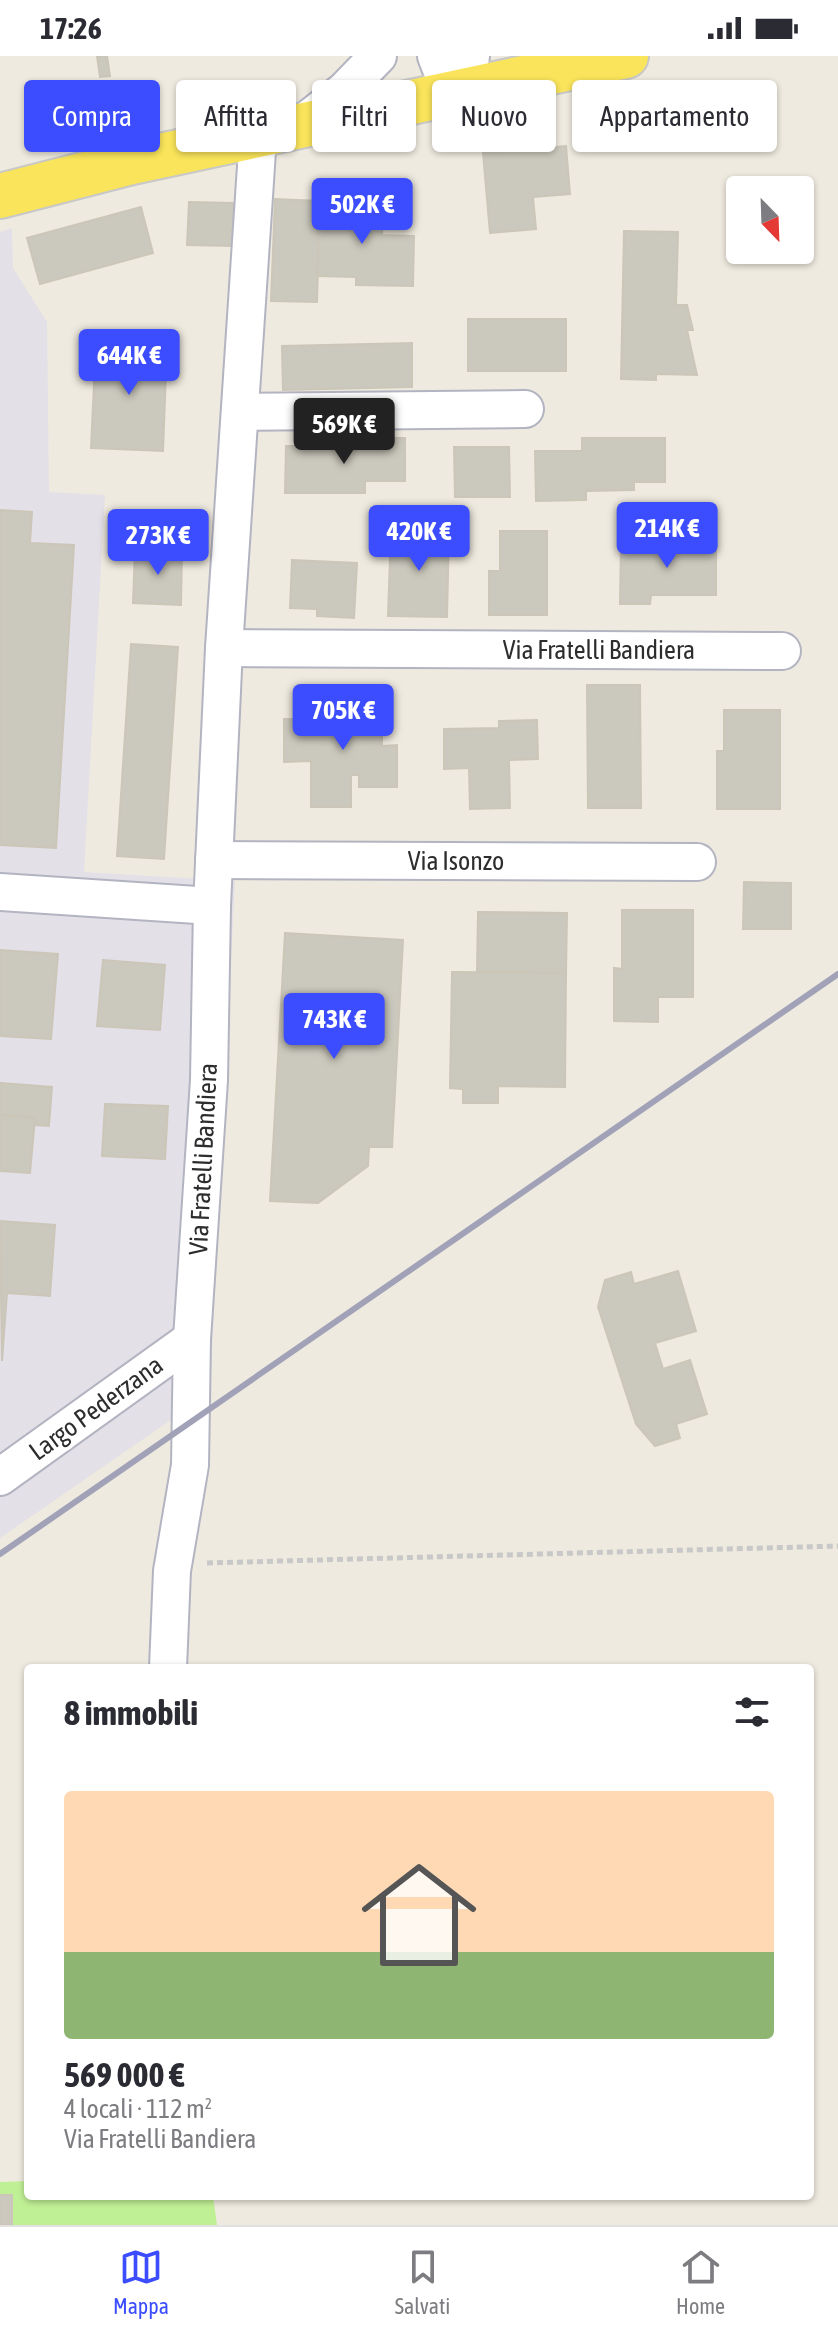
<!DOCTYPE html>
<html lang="it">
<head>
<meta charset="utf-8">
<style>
	:root { --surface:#fff; --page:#f2f2f3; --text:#2b2b33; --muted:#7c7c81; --line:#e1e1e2; --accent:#3c4dff }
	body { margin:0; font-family:"Asap Condensed",sans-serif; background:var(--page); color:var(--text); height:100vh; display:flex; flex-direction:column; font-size:30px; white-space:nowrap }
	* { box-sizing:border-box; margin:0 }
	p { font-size:26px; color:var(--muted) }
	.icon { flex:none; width:44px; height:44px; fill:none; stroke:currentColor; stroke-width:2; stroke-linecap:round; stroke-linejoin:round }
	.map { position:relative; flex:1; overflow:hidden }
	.side { position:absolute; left:24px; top:1608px; width:790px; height:536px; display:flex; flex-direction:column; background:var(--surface); border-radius:8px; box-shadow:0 2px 6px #0004 }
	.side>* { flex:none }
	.guide { position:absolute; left:24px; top:24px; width:790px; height:72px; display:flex; gap:16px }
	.needle { width:52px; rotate:157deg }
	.buttons { position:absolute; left:726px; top:120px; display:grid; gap:16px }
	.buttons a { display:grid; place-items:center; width:88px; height:88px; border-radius:8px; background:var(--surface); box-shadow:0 2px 6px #0004; font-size:40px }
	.price { position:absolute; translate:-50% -68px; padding:0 18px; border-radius:8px; background:var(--accent); color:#fff; font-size:26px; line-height:52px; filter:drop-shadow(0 2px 4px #0008) }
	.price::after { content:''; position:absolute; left:50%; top:48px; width:24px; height:18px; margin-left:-12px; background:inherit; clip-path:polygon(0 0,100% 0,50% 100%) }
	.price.current { background:#222; color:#fff }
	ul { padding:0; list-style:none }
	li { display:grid; align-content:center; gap:16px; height:424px; padding:0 40px }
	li+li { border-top:2px solid var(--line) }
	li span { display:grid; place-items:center; height:248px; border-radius:8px; color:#555 }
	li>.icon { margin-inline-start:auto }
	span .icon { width:144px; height:144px; fill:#fffc; stroke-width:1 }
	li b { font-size:34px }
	h2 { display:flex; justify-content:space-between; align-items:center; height:96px; padding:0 40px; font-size:34px }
	.chip { padding:0 28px; border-radius:8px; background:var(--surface); box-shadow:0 2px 6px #0004; font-size:28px; line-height:72px }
	.chip.current { background:var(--accent); color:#fff }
	.status { display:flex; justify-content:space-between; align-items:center; height:56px; padding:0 40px; background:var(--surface); direction:ltr }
	.status svg { height:22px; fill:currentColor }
	.tab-bar { display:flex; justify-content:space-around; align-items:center; height:112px; border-top:2px solid var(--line); background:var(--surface); font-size:22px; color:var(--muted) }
	.tab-bar a { display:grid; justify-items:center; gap:4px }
	.tab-bar .current { color:var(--accent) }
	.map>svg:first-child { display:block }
</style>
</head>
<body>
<div class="status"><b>17:26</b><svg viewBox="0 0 49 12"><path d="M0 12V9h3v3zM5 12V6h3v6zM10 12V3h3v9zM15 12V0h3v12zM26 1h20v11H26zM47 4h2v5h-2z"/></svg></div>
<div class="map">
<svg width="838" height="2169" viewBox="0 0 838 2169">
	<rect width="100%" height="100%" fill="#efeadf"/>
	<polygon fill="#e3e0e8" points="12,172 13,212 47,266 49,436 105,439 84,816 235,825 210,1337 0,1482 0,176"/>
	<polygon fill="#c0f095" points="28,2125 28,2140 213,2140 217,2169 0,2169 0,2126"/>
	<g fill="#cbc8bd" stroke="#cbc6b8" stroke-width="2">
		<polygon points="97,0 107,0 110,20 100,21"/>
		<polygon points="566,90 570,138 533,141 536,173 490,177 483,97"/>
		<polygon points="275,143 320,145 317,246 271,245"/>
		<polygon points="320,145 383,147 382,179 414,180 413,230 356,229 356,221 317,220"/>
		<polygon points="189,146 234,147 233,190 187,189"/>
		<polygon points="141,151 153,197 40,228 27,182"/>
		<polygon points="624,175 678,176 676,249 687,249 693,274 687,274 697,319 656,318 656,324 621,323"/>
		<rect x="468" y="263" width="98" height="52"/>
		<polygon points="96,286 167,289 163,395 91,392"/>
		<polygon points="412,287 412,331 283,334 282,290"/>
		<polygon points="363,382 405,382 405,425 365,425 365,437 285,437 286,390 363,390"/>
		<polygon points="582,382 665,382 665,426 634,426 634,434 586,435 586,444 536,445 535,395 582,395"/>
		<polygon points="454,391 509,391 510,441 455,441"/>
		<polygon points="0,454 32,456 30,487 74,489 56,792 0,789"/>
		<polygon points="391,473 449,474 447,561 388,560"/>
		<polygon points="500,475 547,475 547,559 489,559 489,515 500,515"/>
		<polygon points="621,485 716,485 716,539 651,539 650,548 620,548"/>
		<polygon points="135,493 182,495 181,549 133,547"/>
		<polygon points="292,504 357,507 354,562 317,560 317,553 290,552"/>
		<polygon points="131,588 178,591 164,803 117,800"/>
		<polygon points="587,629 640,629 641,752 588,752"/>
		<polygon points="339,645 382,646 382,690 397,689 397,731 359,731 359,719 351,719 351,751 311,751 311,705 284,706 284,663 339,664"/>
		<polygon points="724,654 780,654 780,753 717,753 717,695 724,695"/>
		<polygon points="537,664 538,703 509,704 510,752 470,753 469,712 444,713 444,673 499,672 499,665"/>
		<polygon points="744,826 791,827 791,873 743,873"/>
		<polygon points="622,854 693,854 693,941 658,941 658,966 614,965 614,912 622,913"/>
		<polygon points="478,856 567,857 566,917 477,916"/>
		<polygon points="285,877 403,884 392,1091 369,1091 368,1110 318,1147 270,1145"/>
		<polygon points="0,894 58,898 51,983 0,980"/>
		<polygon points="103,904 165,909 160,974 97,970"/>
		<polygon points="452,916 566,917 565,1031 498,1030 498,1047 463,1047 463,1033 450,1032"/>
		<polygon points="0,1027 52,1031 49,1070 34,1069 35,1062 0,1059"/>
		<polygon points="105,1048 168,1050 165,1103 102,1100"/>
		<polygon points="0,1059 35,1062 30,1117 0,1115"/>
		<polygon points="0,1165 55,1169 50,1240 7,1237 2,1305"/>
		<polygon points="678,1215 696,1275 655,1287 663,1313 690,1304 707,1358 676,1368 680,1382 655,1390 636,1368 598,1251 605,1224 631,1216 634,1228"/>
		<rect x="0" y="2139" width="12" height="30"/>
	</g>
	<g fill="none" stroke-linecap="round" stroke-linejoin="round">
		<defs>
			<g id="minor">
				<polyline points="436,0 443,18 458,37 469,12 471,0"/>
				<polyline points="302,68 345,34 378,0"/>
				<polyline points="241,356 525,353"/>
				<polyline points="224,592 782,595"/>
				<polyline points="214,804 697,806"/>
				<polyline points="0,836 212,850"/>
				<polyline points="0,1421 192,1283"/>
				<polyline points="168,1612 172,1515 190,1409 192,1283 209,1024 212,850 224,592 258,80"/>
			</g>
			<polyline id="major" points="0,140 132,106 626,0"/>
		</defs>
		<use href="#minor" stroke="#b3b4c1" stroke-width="40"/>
		<use href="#major" stroke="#c8c8c8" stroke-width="48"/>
		<polyline stroke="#c8c8c8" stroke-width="5" stroke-dasharray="6 4" stroke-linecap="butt" points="207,1507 838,1490"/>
		<use href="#minor" stroke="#fff" stroke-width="36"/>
		<use href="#major" stroke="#f9e45b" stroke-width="44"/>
		<polyline stroke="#a1a2b8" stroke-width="6" points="0,1498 838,918"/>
	</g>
	<g text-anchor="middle" stroke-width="7" stroke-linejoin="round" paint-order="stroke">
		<g font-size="26" fill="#2d2d2d" stroke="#fff">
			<text x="599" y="603">Via Fratelli Bandiera</text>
			<text x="456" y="814">Via Isonzo</text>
			<text transform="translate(203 1103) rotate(-87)" y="9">Via Fratelli Bandiera</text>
			<text transform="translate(96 1352) rotate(-36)" y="9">Largo Pederzana</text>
		</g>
	</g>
</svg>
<div class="buttons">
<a><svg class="needle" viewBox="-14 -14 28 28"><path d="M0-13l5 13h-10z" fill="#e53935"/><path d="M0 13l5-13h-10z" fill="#7c7c81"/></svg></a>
</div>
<b class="price" style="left:362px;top:190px">502K €</b>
<b class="price" style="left:129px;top:341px">644K €</b>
<b class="price current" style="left:344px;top:410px">569K €</b>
<b class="price" style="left:667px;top:514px">214K €</b>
<b class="price" style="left:419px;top:517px">420K €</b>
<b class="price" style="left:158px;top:521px">273K €</b>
<b class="price" style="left:343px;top:696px">705K €</b>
<b class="price" style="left:334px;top:1005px">743K €</b>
<div class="guide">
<a class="chip current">Compra</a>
<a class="chip">Affitta</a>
<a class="chip">Filtri</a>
<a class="chip">Nuovo</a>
<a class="chip">Appartamento</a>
</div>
<section class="side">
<h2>8 immobili<svg class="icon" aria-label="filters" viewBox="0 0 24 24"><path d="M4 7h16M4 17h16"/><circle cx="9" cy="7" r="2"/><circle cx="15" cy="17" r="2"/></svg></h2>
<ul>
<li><span style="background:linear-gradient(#ffd9b3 65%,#8fb573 0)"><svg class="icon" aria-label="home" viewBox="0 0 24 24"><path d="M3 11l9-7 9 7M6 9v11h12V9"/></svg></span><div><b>569 000 €</b><p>4 locali · 112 m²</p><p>Via Fratelli Bandiera</p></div></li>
</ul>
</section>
</div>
<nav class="tab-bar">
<a class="current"><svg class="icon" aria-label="map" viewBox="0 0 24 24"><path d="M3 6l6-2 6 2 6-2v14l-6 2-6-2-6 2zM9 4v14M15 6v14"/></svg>Mappa</a>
<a><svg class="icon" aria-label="saved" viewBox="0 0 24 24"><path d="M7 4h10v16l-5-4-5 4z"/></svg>Salvati</a>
<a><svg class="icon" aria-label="home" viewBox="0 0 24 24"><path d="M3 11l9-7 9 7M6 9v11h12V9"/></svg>Home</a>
</nav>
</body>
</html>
